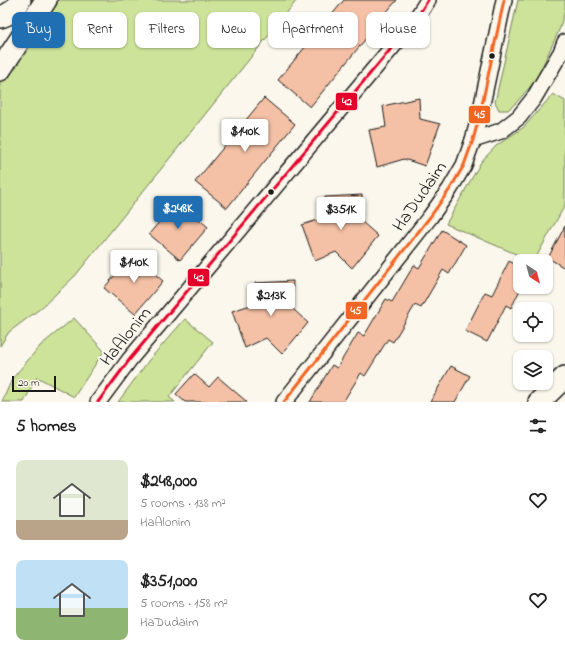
<!DOCTYPE html>
<html lang="en">
<head>
<meta charset="utf-8">
<style>
	:root { --surface:#fff; --page:#f2f2f2; --text:#222; --muted:#767676; --accent:#1f6fb2 }
	body { margin:0; font-family:"Indie Flower",sans-serif; background:var(--page); color:var(--text); height:100vh; display:flex; flex-direction:column; font-size:15px; white-space:nowrap }
	* { box-sizing:border-box; margin:0 }
	p { font-size:13px; color:var(--muted) }
	.icon { flex:none; width:22px; height:22px; fill:none; stroke:currentColor; stroke-width:2; stroke-linecap:round; stroke-linejoin:round }
	.map { position:relative; height:402px; overflow:hidden }
	.details { display:flex; flex-direction:column; background:var(--surface); flex:1 }
	.details>* { flex:none }
	.guide { position:absolute; left:12px; top:12px; width:541px; height:36px; display:flex; gap:8px }
	.needle { width:26px; rotate:144deg }
	.buttons { position:absolute; left:513px; top:254px; display:grid; gap:8px }
	.buttons a { display:grid; place-items:center; width:40px; height:40px; border-radius:8px; background:var(--surface); box-shadow:0 1px 3px #0004; font-size:20px }
	.scale { position:absolute; left:12px; bottom:10px; width:44px; box-sizing:border-box; padding-left:4px; border:2px solid #1c1c1c; border-top:0; font-size:11px; line-height:14px; white-space:nowrap; color:#1c1c1c; -webkit-text-stroke:3px #fbf7ec; paint-order:stroke }
	.price { position:absolute; translate:-50% -34px; padding:0 9px; border-radius:4px; background:#fff; color:#222; font-size:13px; line-height:26px; filter:drop-shadow(0 1px 2px #0008) }
	.price::after { content:''; position:absolute; left:50%; top:24px; width:12px; height:9px; margin-left:-6px; background:inherit; clip-path:polygon(0 0,100% 0,50% 100%) }
	.price.current { background:var(--accent); color:#fff }
	ul { padding:0; list-style:none }
	li { display:flex; align-items:center; gap:12px; height:100px; padding:0 16px }
	li span { display:grid; place-items:center; flex:none; width:112px; height:80px; border-radius:8px; color:#555 }
	li>.icon { margin-inline-start:auto }
	span .icon { width:48px; height:48px; fill:#fffc; stroke-width:1 }
	li b { font-size:17px }
	h2 { display:flex; justify-content:space-between; align-items:center; height:48px; padding:0 16px; font-size:17px }
	.tag { padding:0 14px; border-radius:8px; background:var(--surface); box-shadow:0 1px 3px #0004; font-size:14px; line-height:36px }
	.tag.current { background:var(--accent); color:#fff }
	.map>svg:first-child { display:block }
</style>
</head>
<body>
<div class="map">
<svg width="565" height="402" viewBox="0 0 565 402">
	<rect width="100%" height="100%" fill="#fbf7ec"/>
	<filter id="ink" filterUnits="userSpaceOnUse"><feTurbulence type="fractalNoise" baseFrequency=".025" numOctaves="2"/><feDisplacementMap in="SourceGraphic" scale="8" xChannelSelector="R" yChannelSelector="G"/><feConvolveMatrix kernelMatrix="1 2 1 2 8 2 1 2 1" color-interpolation-filters="sRGB"/></filter>
	<g filter="url(#ink)">
		<g fill="#cce399" stroke="#74805a">
			<polygon points="54,0 297,0 75,276 41,308 9,332 0,346 0,82"/>
			<polygon points="518,0 565,0 565,10 560,28 536,80 516,103 508,110 499,110 495,102"/>
			<polygon points="553,94 565,101 565,205 534,261 532,261 446,224 481,162 496,146 524,127"/>
			<polygon points="74,318 104,351 74,397 37,377 24,402 2,402 12,379 40,346"/>
			<polygon points="185,319 213,342 169,397 175,402 118,402 149,360"/>
		</g>
		<g fill="#f5c1a6" stroke="#1c1c1c">
			<polygon points="344,0 397,0 376,24 377,25 310,107 278,80"/>
			<polygon points="264,98 295,124 227,208 195,182"/>
			<polygon points="419,98 420,119 440,124 425,166 404,159 377,167 369,130 386,127 383,106"/>
			<polygon points="362,195 362,222 378,236 352,268 336,252 315,261 302,225 327,217 325,197"/>
			<polygon points="177,201 208,227 180,260 149,234"/>
			<polygon points="565,226 565,268 548,258"/>
			<polygon points="442,230 466,245 449,274 443,270 421,308 415,305 393,342 388,339 365,376 361,373 343,402 310,402 332,365 337,368 358,333 364,336 386,299 392,302 414,265 419,268"/>
			<polygon points="132,255 163,281 135,314 104,288"/>
			<polygon points="509,261 520,267 520,290 511,308 506,305 487,342 465,331 485,292 492,295"/>
			<polygon points="293,281 292,308 308,323 282,354 266,338 245,348 232,311 257,303 255,283"/>
			<polygon points="451,366 470,376 455,402 430,402"/>
			<polygon points="194,374 209,387 218,377 247,402 185,402 176,394"/>
		</g>
		<g fill="none" stroke-linecap="round" stroke-linejoin="round">
			<defs>
				<g id="street">
					<polyline points="473,140 501,131 519,117 534,98 561,52 565,42"/>
					<polyline points="98,402 130,359 416,19 428,0"/>
					<polyline points="284,402 430,217 450,189 464,165 473,140 480,114 504,0"/>
				</g>
				<g id="secondary">
					<path d="M0,17C9,15 16,9 20,0"/>
					<polyline points="0,70 46,0"/>
					<polyline points="539,402 565,377"/>
				</g>
			</defs>
			<use href="#street" stroke="#1c1c1c" stroke-width="18"/>
			<use href="#secondary" stroke="#1c1c1c" stroke-width="24"/>
			<use href="#street" stroke="#fbf7ec" stroke-width="15"/>
			<use href="#secondary" stroke="#fbf7ec" stroke-width="21"/>
			<defs>
				<polyline id="bus-1" points="284,402 430,217 450,189 464,165 473,140 480,114 504,0"/>
				<polyline id="bus-2" points="98,402 130,359 416,19 428,0"/>
			</defs>
			<use href="#bus-1" stroke="#fbf7ec" stroke-width="6"/>
			<use href="#bus-2" stroke="#fbf7ec" stroke-width="6"/>
			<use href="#bus-1" stroke="#f26522" stroke-width="3"/>
			<use href="#bus-2" stroke="#e4002b" stroke-width="3"/>
		</g>
	</g>
	<g fill="#1c1c1c" stroke="#fbf7ec" stroke-width="1.5">
		<circle cx="492" cy="56" r="3.5"/>
		<circle cx="271" cy="192" r="3.5"/>
	</g>
	<g text-anchor="middle" stroke-width="4" stroke-linejoin="round" paint-order="stroke">
		<g font-size="18" fill="#1c1c1c" stroke="#fbf7ec">
			<text transform="translate(419 196) rotate(-55)" y="6">HaDudaim</text>
			<text transform="translate(125 336) rotate(-51)" y="6">HaAlonim</text>
		</g>
	</g>
	<g stroke="#fbf7ec" stroke-width="1.5">
		<rect x="335" y="92" width="23" height="19" rx="4" fill="#e4002b"/>
		<rect x="468" y="105" width="23" height="19" rx="4" fill="#f26522"/>
		<rect x="187" y="268" width="23" height="19" rx="4" fill="#e4002b"/>
		<rect x="345" y="301" width="23" height="19" rx="4" fill="#f26522"/>
	</g>
	<g font-size="11" text-anchor="middle" font-weight="bold" fill="#fff">
		<text x="347" y="105">42</text>
		<text x="480" y="118">45</text>
		<text x="199" y="281">42</text>
		<text x="356" y="314">45</text>
	</g>
</svg>
<div class="buttons">
<a><svg class="needle" viewBox="-14 -14 28 28"><path d="M0-13l5 13h-10z" fill="#e53935"/><path d="M0 13l5-13h-10z" fill="#767676"/></svg></a>
<a><svg class="icon" aria-label="locate" viewBox="0 0 24 24"><circle cx="12" cy="12" r="6"/><path d="M12 2v4M12 18v4M2 12h4M18 12h4"/></svg></a>
<a><svg class="icon" aria-label="layers" viewBox="0 0 24 24"><path d="M12 4l9 5-9 5-9-5zM3 14l9 5 9-5"/></svg></a>
</div>
<div class="scale">20 m</div>
<b class="price" style="left:245px;top:153px">$140K</b>
<b class="price current" style="left:178px;top:230px">$248K</b>
<b class="price" style="left:341px;top:231px">$351K</b>
<b class="price" style="left:134px;top:284px">$140K</b>
<b class="price" style="left:271px;top:317px">$213K</b>
<div class="guide">
<a class="tag current">Buy</a>
<a class="tag">Rent</a>
<a class="tag">Filters</a>
<a class="tag">New</a>
<a class="tag">Apartment</a>
<a class="tag">House</a>
</div>
</div>
<section class="details">
<h2>5 homes<svg class="icon" aria-label="filters" viewBox="0 0 24 24"><path d="M4 7h16M4 17h16"/><circle cx="9" cy="7" r="2"/><circle cx="15" cy="17" r="2"/></svg></h2>
<ul>
<li><span style="background:linear-gradient(#dfe7d0 75%,#b9a48a 0)"><svg class="icon" aria-label="home" viewBox="0 0 24 24"><path d="M3 11l9-7 9 7M6 9v11h12V9"/></svg></span><div><b>$248,000</b><p>5 rooms · 138 m²</p><p>HaAlonim</p></div><svg class="icon" aria-label="heart" viewBox="0 0 24 24"><path d="M12 20l-8-8c-3-5 5-10 8-4 3-6 11-1 8 4z"/></svg></li>
<li><span style="background:linear-gradient(#bfe0f5 60%,#8fb573 0)"><svg class="icon" aria-label="home" viewBox="0 0 24 24"><path d="M3 11l9-7 9 7M6 9v11h12V9"/></svg></span><div><b>$351,000</b><p>5 rooms · 158 m²</p><p>HaDudaim</p></div><svg class="icon" aria-label="heart" viewBox="0 0 24 24"><path d="M12 20l-8-8c-3-5 5-10 8-4 3-6 11-1 8 4z"/></svg></li>
</ul>
</section>
</body>
</html>
